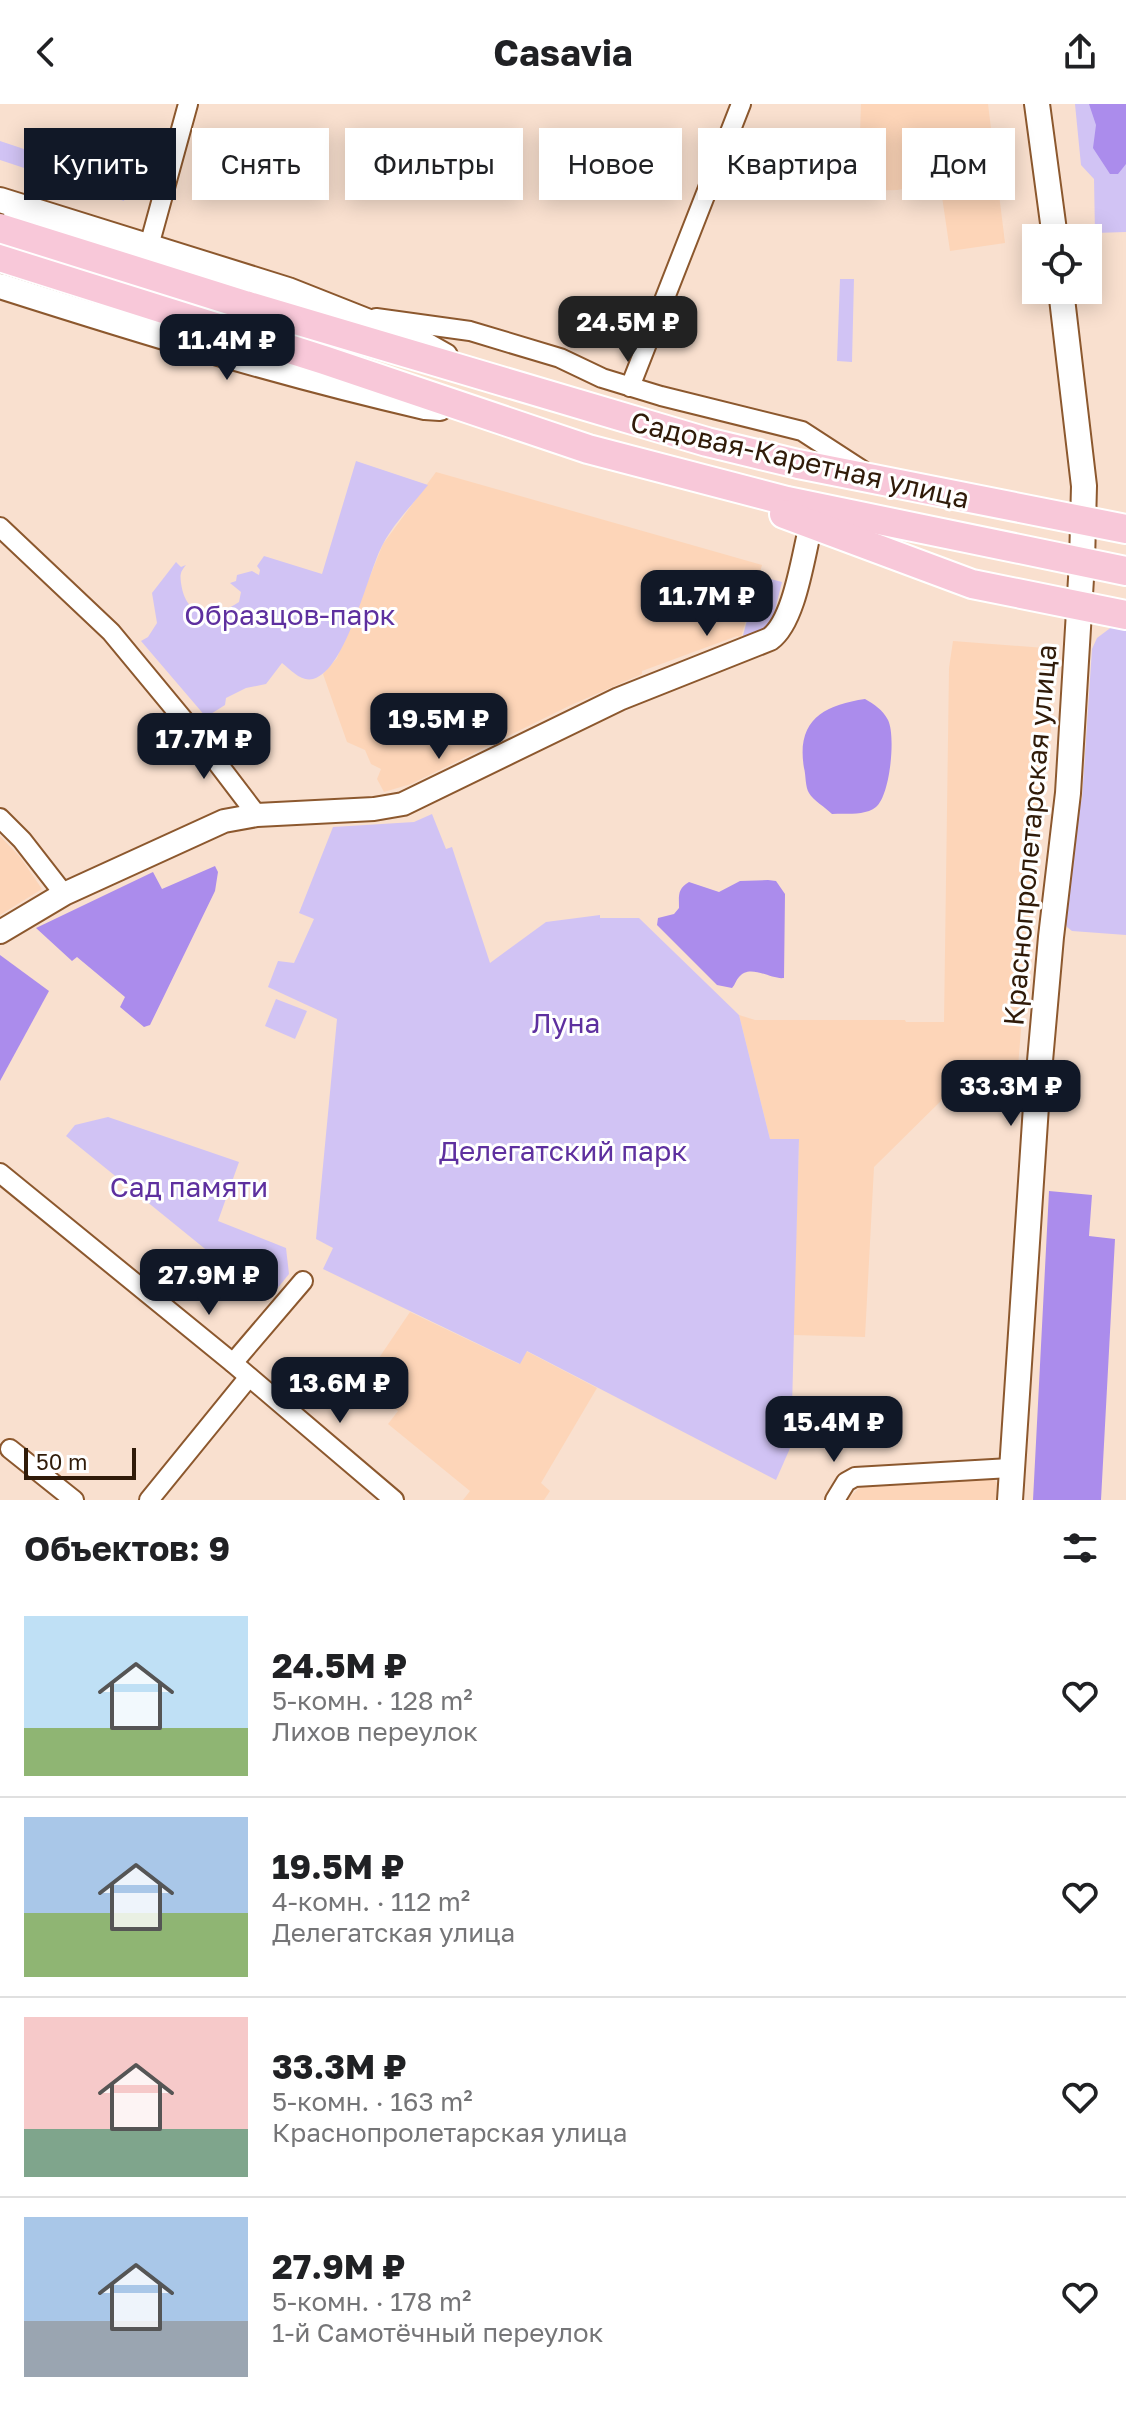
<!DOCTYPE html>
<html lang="ru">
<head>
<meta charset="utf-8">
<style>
	:root { --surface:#fff; --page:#f6f6f6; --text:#202124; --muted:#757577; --line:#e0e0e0; --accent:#111827 }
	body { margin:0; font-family:"Golos Text",sans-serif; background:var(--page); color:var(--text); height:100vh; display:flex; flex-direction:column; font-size:30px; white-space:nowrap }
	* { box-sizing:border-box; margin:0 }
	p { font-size:26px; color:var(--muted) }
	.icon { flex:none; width:44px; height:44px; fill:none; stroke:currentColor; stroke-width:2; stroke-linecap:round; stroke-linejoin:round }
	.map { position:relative; height:1396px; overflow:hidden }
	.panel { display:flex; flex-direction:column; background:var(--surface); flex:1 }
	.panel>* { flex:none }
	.banner { position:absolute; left:24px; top:24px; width:1078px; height:72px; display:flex; gap:16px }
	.buttons { position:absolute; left:1022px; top:120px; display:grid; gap:16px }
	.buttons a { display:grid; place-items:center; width:80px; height:80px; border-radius:0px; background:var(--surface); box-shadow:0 4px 20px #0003; font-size:40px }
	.scale { position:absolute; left:24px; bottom:20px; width:112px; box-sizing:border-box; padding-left:8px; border:4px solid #301b09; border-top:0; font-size:22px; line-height:28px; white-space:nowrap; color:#301b09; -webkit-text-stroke:6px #fff; paint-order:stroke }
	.price { position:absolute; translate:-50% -68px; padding:0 18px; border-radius:16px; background:var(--accent); color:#fff; font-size:26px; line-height:52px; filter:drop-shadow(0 2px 4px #0008) }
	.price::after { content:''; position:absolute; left:50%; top:48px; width:24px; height:18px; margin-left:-12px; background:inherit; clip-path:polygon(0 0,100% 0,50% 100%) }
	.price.on { background:#222; color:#fff }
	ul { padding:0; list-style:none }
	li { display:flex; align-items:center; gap:24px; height:200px; padding:0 24px }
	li+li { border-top:2px solid var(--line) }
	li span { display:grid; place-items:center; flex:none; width:224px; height:160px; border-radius:0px; color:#555 }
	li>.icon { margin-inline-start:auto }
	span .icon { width:96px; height:96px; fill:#fffc; stroke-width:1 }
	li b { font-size:34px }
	h2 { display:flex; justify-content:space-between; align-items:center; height:96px; padding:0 24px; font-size:34px }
	.chip { padding:0 28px; border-radius:0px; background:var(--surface); box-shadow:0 4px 20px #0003; font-size:28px; line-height:72px }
	.chip.on { background:var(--accent); color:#fff }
	header { display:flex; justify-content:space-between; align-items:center; height:104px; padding:0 24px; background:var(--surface); font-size:36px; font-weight:700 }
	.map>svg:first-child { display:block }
</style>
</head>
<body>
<header><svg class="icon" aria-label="back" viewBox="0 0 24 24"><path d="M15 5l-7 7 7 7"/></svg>Casavia<svg class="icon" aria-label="share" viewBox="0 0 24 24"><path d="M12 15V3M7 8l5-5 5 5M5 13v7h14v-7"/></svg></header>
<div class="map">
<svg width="1126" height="1396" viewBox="0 0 1126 1396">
	<rect width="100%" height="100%" fill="#f9e0cf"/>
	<g fill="#fdd5b8">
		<polygon points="861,0 988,0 1005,139 950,147 940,79 897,86 858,87"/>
		<polygon points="436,368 762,461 741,533 737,532 642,567 642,570 571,601 411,680 384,688 377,675 381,665 371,660 365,646 347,638 323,570 337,554 383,440"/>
		<polygon points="953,537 1045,544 1055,555 1050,641 1044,641 1015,1000 1010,1000 1010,1006 967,1003 947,991 874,1063 865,1233 793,1231 799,1036 770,1035 739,911 755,916 905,916 906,918 944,918 949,564"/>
		<polygon points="0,732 20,753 42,785 0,811"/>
		<polygon points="410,1208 519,1260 526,1247 597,1284 541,1379 550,1387 544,1396 463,1396 470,1387 388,1320 398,1307 362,1279"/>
		<polygon points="992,1373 997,1379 996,1396 847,1396 862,1381"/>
	</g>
	<g fill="#d1c3f4">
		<polygon points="1075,0 1126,0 1126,128 1095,129 1094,75 1081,61"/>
		<polygon points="0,37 129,80 124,97 0,56"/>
		<polygon points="840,175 854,175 852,258 837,257"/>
		<path d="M356,357L428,381C413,400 394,419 383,440C367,469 347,566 313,575C301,578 291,566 282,559L266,580L246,584L226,594L225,601L206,613L141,537L148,533L157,519L152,489L176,458L181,463L186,461C180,468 180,471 181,479C186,515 213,515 239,498L241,488L230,479L236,477L237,471L252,467L259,471L260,466L257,462L264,452L322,470Z"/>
		<polygon points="759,472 782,478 770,526 742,535"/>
		<polygon points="1113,522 1126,523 1126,831 1072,827 1067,823 1064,816 1075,714 1082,695 1092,545 1097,534"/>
		<polygon points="432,710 446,745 452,743 490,859 546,818 600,811 600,814 639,814 739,911 770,1035 799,1035 791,1342 776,1376 527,1247 520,1260 323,1165 333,1144 316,1135 337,915 268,883 278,857 294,859 314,815 299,809 333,723 414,718"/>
		<polygon points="276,895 307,907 295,935 265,922"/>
		<polygon points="108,1013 239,1058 218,1117 286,1144 289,1170 268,1196 66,1032 75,1021"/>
	</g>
	<g fill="#ab8cec">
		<polygon points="1089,0 1126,0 1126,60 1118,70 1110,70 1093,44 1096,21"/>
		<path d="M865,595C874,600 883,606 888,616C896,632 890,692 876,703C865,712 846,709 832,710C826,704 813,696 809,689C805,683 806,671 804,664C796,617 823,601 865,595Z"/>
		<polygon points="215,762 218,768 215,787 150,921 144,923 120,903 125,893 77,853 72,857 36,824 153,768 162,785"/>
		<path d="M768,776L776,777L785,790L784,874C771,876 750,859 739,873C736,876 735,881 732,884L717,881L657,821L658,814L674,810L679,804C679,792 677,785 689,778L719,788L740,777Z"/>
		<polygon points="0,851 49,887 0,977"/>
		<polygon points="1049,1087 1092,1091 1089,1132 1115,1135 1101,1396 1033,1396"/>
	</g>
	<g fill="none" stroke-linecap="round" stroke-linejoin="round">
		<defs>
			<g id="minor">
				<polyline points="149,142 188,0"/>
				<polyline points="376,214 470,227 560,254 602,274 661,292 802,327 862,366"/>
				<polyline points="630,283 741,0"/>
				<polyline points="0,423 111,528 193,627 257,711"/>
				<polyline points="0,714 22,736 64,790"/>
				<polyline points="0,1069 233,1259 394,1396"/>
				<polyline points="233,1259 303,1177"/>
				<polyline points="10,1345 74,1396"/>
				<polyline points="149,1396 249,1273"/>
				<polyline points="835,1396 846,1378 855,1373 1010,1364"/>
			</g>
			<path id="tertiary" d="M0,828L64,790L224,717L257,711L374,705L403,700L619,595L770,535C795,517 803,451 811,421"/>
			<g id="secondary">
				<polyline points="1037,0 1055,134"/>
				<polyline points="0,96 288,186 422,239 445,252"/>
				<path d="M0,182C141,227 281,270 425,303L440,304"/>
				<polyline points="1010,1396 1036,1002 1051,833 1068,689 1082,458 1084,382 1061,186"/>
			</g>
			<g id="primary">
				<polyline points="0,153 324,256 588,345 787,397 1126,467"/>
				<polyline points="245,201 707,338 798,360 1126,425"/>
				<polyline points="784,410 972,480 1126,511"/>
			</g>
		</defs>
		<use href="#minor" stroke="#8c582e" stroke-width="22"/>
		<use href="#tertiary" stroke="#8c582e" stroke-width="26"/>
		<use href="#secondary" stroke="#8c582e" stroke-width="28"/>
		<use href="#primary" stroke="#fff" stroke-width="32"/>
		<use href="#minor" stroke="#fff" stroke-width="18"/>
		<use href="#tertiary" stroke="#fff" stroke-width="22"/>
		<use href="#secondary" stroke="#fff" stroke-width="24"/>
		<use href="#primary" stroke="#f8c8d9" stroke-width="28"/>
		<defs>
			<polyline id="primary-bridge" points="0,124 245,201"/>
		</defs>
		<use href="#primary-bridge" stroke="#fff" stroke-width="32" stroke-linecap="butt"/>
		<use href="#primary-bridge" stroke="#f8c8d9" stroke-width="28"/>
	</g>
	<g text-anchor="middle" stroke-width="6" stroke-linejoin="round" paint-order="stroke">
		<g font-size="28" fill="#301b09" stroke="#fff">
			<text transform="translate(800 356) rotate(13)" y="10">Садовая-Каретная улица</text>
			<text transform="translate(1030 731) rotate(-85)" y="10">Краснопролетарская улица</text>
		</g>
		<g font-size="28" fill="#5e309f" stroke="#fff">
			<text x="290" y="521">Образцов-парк</text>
			<text x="566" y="929">Луна</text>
			<text x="563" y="1057">Делегатский парк</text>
			<text x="189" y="1093">Сад памяти</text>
		</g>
	</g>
</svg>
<div class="buttons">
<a><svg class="icon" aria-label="locate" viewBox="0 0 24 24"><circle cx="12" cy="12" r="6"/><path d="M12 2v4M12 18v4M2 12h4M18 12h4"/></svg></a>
</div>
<div class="scale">50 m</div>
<b class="price on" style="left:628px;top:260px">24.5M ₽</b>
<b class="price" style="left:227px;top:278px">11.4M ₽</b>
<b class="price" style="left:707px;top:534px">11.7M ₽</b>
<b class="price" style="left:439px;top:657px">19.5M ₽</b>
<b class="price" style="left:204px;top:677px">17.7M ₽</b>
<b class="price" style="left:1011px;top:1024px">33.3M ₽</b>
<b class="price" style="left:209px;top:1213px">27.9M ₽</b>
<b class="price" style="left:340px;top:1321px">13.6M ₽</b>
<b class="price" style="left:834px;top:1360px">15.4M ₽</b>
<div class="banner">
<a class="chip on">Купить</a>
<a class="chip">Снять</a>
<a class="chip">Фильтры</a>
<a class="chip">Новое</a>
<a class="chip">Квартира</a>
<a class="chip">Дом</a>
</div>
</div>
<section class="panel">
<h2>Объектов: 9<svg class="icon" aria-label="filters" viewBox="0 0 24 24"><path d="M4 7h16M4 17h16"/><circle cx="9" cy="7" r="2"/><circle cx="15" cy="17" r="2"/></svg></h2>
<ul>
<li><span style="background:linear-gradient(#bfe0f5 70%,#8fb573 0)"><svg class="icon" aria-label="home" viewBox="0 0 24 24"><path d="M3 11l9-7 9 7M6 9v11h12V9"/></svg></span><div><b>24.5M ₽</b><p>5-комн. · 128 m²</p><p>Лихов переулок</p></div><svg class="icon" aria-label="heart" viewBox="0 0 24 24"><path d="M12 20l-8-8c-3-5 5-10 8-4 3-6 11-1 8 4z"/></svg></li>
<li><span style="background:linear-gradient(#a9c7e8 60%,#8fb573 0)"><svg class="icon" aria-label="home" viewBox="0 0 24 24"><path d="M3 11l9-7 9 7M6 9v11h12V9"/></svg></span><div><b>19.5M ₽</b><p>4-комн. · 112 m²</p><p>Делегатская улица</p></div><svg class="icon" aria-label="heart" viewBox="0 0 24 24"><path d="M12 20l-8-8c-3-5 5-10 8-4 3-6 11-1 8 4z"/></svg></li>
<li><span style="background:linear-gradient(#f6c9c9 70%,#7fa58c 0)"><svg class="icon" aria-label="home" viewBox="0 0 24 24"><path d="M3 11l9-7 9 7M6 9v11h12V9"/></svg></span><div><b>33.3M ₽</b><p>5-комн. · 163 m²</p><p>Краснопролетарская улица</p></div><svg class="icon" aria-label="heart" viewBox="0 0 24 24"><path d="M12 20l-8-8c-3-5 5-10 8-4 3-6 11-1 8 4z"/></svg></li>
<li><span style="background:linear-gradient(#a9c7e8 65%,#9aa5b1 0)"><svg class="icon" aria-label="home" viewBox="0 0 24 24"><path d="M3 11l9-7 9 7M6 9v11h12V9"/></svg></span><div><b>27.9M ₽</b><p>5-комн. · 178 m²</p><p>1-й Самотёчный переулок</p></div><svg class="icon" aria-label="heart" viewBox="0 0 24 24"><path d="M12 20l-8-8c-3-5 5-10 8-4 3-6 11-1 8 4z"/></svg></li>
</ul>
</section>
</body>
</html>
